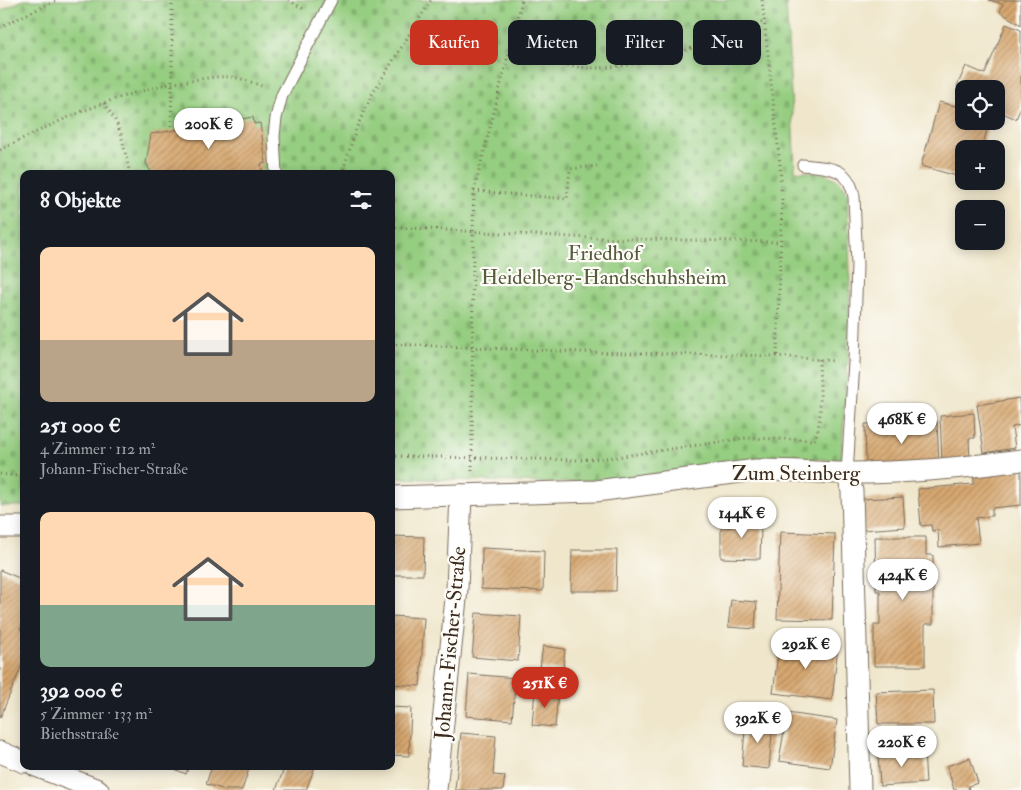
<!DOCTYPE html>
<html lang="de">
<head>
<meta charset="utf-8">
<style>
	:root { --surface:#171b24; --page:#242831; --text:#f1f3f6; --muted:#9ea1a6; --accent:#c8321e }
	body { margin:0; font-family:"IM FELL Double Pica",serif; background:var(--page); color:var(--text); height:100vh; display:flex; flex-direction:column; font-size:19px; white-space:nowrap }
	* { box-sizing:border-box; margin:0 }
	p { font-size:16px; color:var(--muted) }
	.icon { flex:none; width:28px; height:28px; fill:none; stroke:currentColor; stroke-width:2; stroke-linecap:round; stroke-linejoin:round }
	.map { position:relative; flex:1; overflow:hidden }
	.panel { position:absolute; left:20px; top:170px; width:375px; height:600px; display:flex; flex-direction:column; background:var(--surface); border-radius:10px; box-shadow:0 2px 12px #0003 }
	.panel>* { flex:none }
	.top-card { position:absolute; left:410px; top:20px; width:475px; height:45px; display:flex; gap:10px }
	.tools { position:absolute; left:955px; top:80px; display:grid; gap:10px }
	.tools a { display:grid; place-items:center; width:50px; height:50px; border-radius:10px; background:var(--surface); box-shadow:0 2px 12px #0003; font-size:25px }
	.price { position:absolute; translate:-50% -42px; padding:0 11px; border-radius:18px; background:#fff; color:#222; font-size:16px; line-height:32px; filter:drop-shadow(0 1px 2px #0008) }
	.price::after { content:''; position:absolute; left:50%; top:30px; width:15px; height:11px; margin-left:-8px; background:inherit; clip-path:polygon(0 0,100% 0,50% 100%) }
	.price.selected { background:var(--accent); color:#fff }
	ul { padding:0; list-style:none }
	li { display:grid; align-content:center; gap:10px; height:265px; padding:0 20px }
	li span { display:grid; place-items:center; height:155px; border-radius:10px; color:#555 }
	li>.icon { margin-inline-start:auto }
	span .icon { width:90px; height:90px; fill:#fffc; stroke-width:1 }
	li b { font-size:21px }
	h2 { display:flex; justify-content:space-between; align-items:center; height:60px; padding:0 20px; font-size:21px }
	.tag { padding:0 18px; border-radius:10px; background:var(--surface); box-shadow:0 2px 12px #0003; font-size:18px; line-height:45px }
	.tag.selected { background:var(--accent); color:#fff }
	.map>svg:first-child { display:block }
</style>
</head>
<body>
<div class="map">
<svg width="1021" height="790" viewBox="0 0 1021 790">
	<defs>
		<pattern id="cemetery-stones" width="16" height="16" patternUnits="userSpaceOnUse" patternTransform="scale(1.25)"><rect width="16" height="16" fill="#96ce81"/><path d="M2 7V4a2 2 0 0 1 4 0v3zM10 15v-3a2 2 0 0 1 4 0v3z" fill="#82b16f"/></pattern>
		<pattern id="building-hatch" width="6" height="6" patternUnits="userSpaceOnUse" patternTransform="scale(1.25)"><rect width="6" height="6" fill="#d7a871"/><path d="M-1 1l2-2M0 6l6-6M5 7l2-2" fill="none" stroke="#b0895c"/></pattern>
	</defs>
	<rect width="100%" height="100%" fill="#fdfcf7"/>
	<filter id="ink" filterUnits="userSpaceOnUse"><feTurbulence type="fractalNoise" baseFrequency=".02" numOctaves="2"/><feDisplacementMap in="SourceGraphic" scale="10" xChannelSelector="R" yChannelSelector="G"/><feConvolveMatrix kernelMatrix="1 2 1 2 8 2 1 2 1" color-interpolation-filters="sRGB"/></filter>
	<filter id="wash" filterUnits="userSpaceOnUse"><feTurbulence type="fractalNoise" baseFrequency=".0096" numOctaves="4" result="noise"/><feDisplacementMap in="SourceGraphic" scale="20" xChannelSelector="R" yChannelSelector="G"/><feGaussianBlur stdDeviation="1.12" result="paint"/><feColorMatrix in="noise" values="0 0 0 0 0 0 0 0 0 0 0 0 0 0 0 0 0 1.4 0 .05"/><feComposite in="paint" operator="in"/></filter>
	<g filter="url(#wash)">
		<rect width="100%" height="100%" fill="#efe6cb"/>
		<path fill="url(#cemetery-stones)" stroke="#687c50" d="M23,0H786L795,171C816,173 837,171 847,192L850,273L848,361L841,460L765,457L637,477L553,483L391,478V174H24V506H0V11Z"/>
		<g id="blocks">
			<g fill="url(#building-hatch)">
				<polygon points="989,0 1021,0 1021,25 1000,12 1003,4"/>
				<polygon points="1006,24 1021,30 1021,107 1016,119 996,110 996,89 963,89 957,86 966,66 985,74"/>
				<polygon points="939,102 964,108 964,121 989,121 982,149 964,149 964,178 921,166"/>
				<polygon points="253,117 254,124 260,123 266,163 261,164 262,171 244,174 152,174 146,163 151,134"/>
				<polygon points="1019,398 1021,425 1012,427 1015,448 984,453 977,405"/>
				<polygon points="974,413 975,438 969,438 970,462 942,463 940,416"/>
				<polygon points="937,421 939,465 866,468 865,424 921,423"/>
				<polygon points="1021,466 1021,505 992,508 992,516 976,518 979,543 939,547 938,530 932,531 931,525 921,526 918,489 974,484 973,470"/>
				<polygon points="903,497 905,527 863,530 861,499"/>
				<polygon points="732,515 758,516 758,528 761,528 760,559 721,558 721,527 732,527"/>
				<polygon points="780,532 835,534 832,620 777,619"/>
				<polygon points="391,536 424,537 423,575 391,575"/>
				<polygon points="875,537 926,537 926,555 933,555 933,624 925,624 925,666 874,666 874,625 880,625 880,591 876,591"/>
				<polygon points="482,548 544,551 543,591 481,589"/>
				<polygon points="572,550 617,550 616,591 571,591"/>
				<polygon points="0,570 24,580 24,620 20,629 24,631 24,660 0,718"/>
				<polygon points="731,600 757,602 755,629 728,627"/>
				<polygon points="476,613 521,616 518,661 472,657"/>
				<polygon points="391,616 424,618 420,686 391,684"/>
				<polygon points="780,639 838,646 832,700 773,693"/>
				<polygon points="543,646 565,649 563,670 540,668"/>
				<polygon points="469,674 516,678 512,720 466,716"/>
				<polygon points="933,690 934,724 878,724 876,692"/>
				<polygon points="535,691 558,693 555,727 532,725"/>
				<polygon points="391,707 411,708 409,756 391,755"/>
				<polygon points="787,713 837,720 830,768 779,761"/>
				<polygon points="746,718 773,721 769,769 742,766"/>
				<polygon points="461,733 496,736 493,775 505,776 503,790 455,790"/>
				<polygon points="924,750 926,783 880,786 878,753"/>
				<polygon points="970,758 978,783 968,786 969,790 954,790 947,766"/>
				<polygon points="167,766 189,766 186,774"/>
				<polygon points="212,766 250,766 242,790 225,790 206,784"/>
				<polygon points="285,766 306,766 314,769 306,790 276,790"/>
			</g>
		</g>
	</g>
	<g filter="url(#ink)">
		<use href="#blocks" fill-opacity="0" stroke="#7a6c5b" stroke-width="1"/>
		<g fill="none" stroke-linecap="round" stroke-linejoin="round">
			<defs>
				<g id="service">
					<path d="M803,165C829,168 849,166 854,197L857,265L854,362L847,473"/>
					<polyline points="276,174 274,136 276,118 282,95 331,0"/>
				</g>
				<g id="minor">
					<polyline points="847,473 852,491 860,790"/>
					<path d="M391,497L596,491L756,470C787,469 817,473 848,473C906,473 964,468 1021,460"/>
					<polyline points="0,527 24,527"/>
					<polyline points="0,752 24,762"/>
					<polyline points="36,766 98,790"/>
					<polyline points="436,790 457,589 461,495"/>
				</g>
			</defs>
			<use href="#service" stroke="#7a6c5b" stroke-width="13"/>
			<use href="#minor" stroke="#7a6c5b" stroke-width="23"/>
			<g stroke="#7a6c5b" stroke-width="3" stroke-dasharray="1 4" stroke-linecap="butt">
				<polyline points="289,0 305,10"/>
				<polyline points="762,0 780,164 782,202 777,356"/>
				<polyline points="0,27 57,0"/>
				<path d="M509,53C535,58 561,66 588,68C638,70 718,41 765,21"/>
				<polyline points="104,103 115,120 121,134 130,174"/>
				<polyline points="171,126 172,84 172,0"/>
				<path d="M0,150C59,120 119,92 186,81C200,79 216,76 231,77C242,78 254,83 264,87"/>
				<polyline points="342,174 356,129 371,96 431,0"/>
				<polyline points="474,191 567,199 570,169 597,166"/>
				<polyline points="391,227 591,238 780,242"/>
				<polyline points="391,344 581,352 777,356 835,361"/>
				<path d="M391,456L577,460L616,457L746,438L814,440C824,425 819,377 819,358"/>
				<polyline points="472,471 473,231 474,191 522,0"/>
				<polyline points="0,474 24,477"/>
			</g>
			<use href="#service" stroke="#fff" stroke-width="11"/>
			<use href="#minor" stroke="#fff" stroke-width="21"/>
		</g>
	</g>
	<g text-anchor="middle" stroke-width="4.5" stroke-linejoin="round" paint-order="stroke">
		<g font-size="21" fill="#565b3c" stroke="#fdfcf7">
			<text x="604" y="260">Friedhof<tspan x="604" dy="24">Heidelberg-Handschuhsheim</tspan></text>
		</g>
		<g font-size="21" fill="#3b2a1e" stroke="#fdfcf7">
			<text x="796" y="480">Zum Steinberg</text>
			<text transform="translate(450 643) rotate(-85)" y="7">Johann-Fischer-Straße</text>
		</g>
	</g>
</svg>
<div class="tools">
<a><svg class="icon" aria-label="locate" viewBox="0 0 24 24"><circle cx="12" cy="12" r="6"/><path d="M12 2v4M12 18v4M2 12h4M18 12h4"/></svg></a>
<a>+</a>
<a>−</a>
</div>
<b class="price" style="left:209px;top:150px">200K €</b>
<b class="price" style="left:902px;top:445px">468K €</b>
<b class="price" style="left:742px;top:539px">144K €</b>
<b class="price" style="left:903px;top:601px">424K €</b>
<b class="price" style="left:806px;top:670px">292K €</b>
<b class="price selected" style="left:545px;top:709px">251K €</b>
<b class="price" style="left:758px;top:744px">392K €</b>
<b class="price" style="left:902px;top:768px">220K €</b>
<div class="top-card">
<a class="tag selected">Kaufen</a>
<a class="tag">Mieten</a>
<a class="tag">Filter</a>
<a class="tag">Neu</a>
</div>
<section class="panel">
<h2>8 Objekte<svg class="icon" aria-label="filters" viewBox="0 0 24 24"><path d="M4 7h16M4 17h16"/><circle cx="9" cy="7" r="2"/><circle cx="15" cy="17" r="2"/></svg></h2>
<ul>
<li><span style="background:linear-gradient(#ffd9b3 60%,#b9a48a 0)"><svg class="icon" aria-label="home" viewBox="0 0 24 24"><path d="M3 11l9-7 9 7M6 9v11h12V9"/></svg></span><div><b>251 000 €</b><p>4 Zimmer · 112 m²</p><p>Johann-Fischer-Straße</p></div></li>
<li><span style="background:linear-gradient(#ffd9b3 60%,#7fa58c 0)"><svg class="icon" aria-label="home" viewBox="0 0 24 24"><path d="M3 11l9-7 9 7M6 9v11h12V9"/></svg></span><div><b>392 000 €</b><p>5 Zimmer · 133 m²</p><p>Biethsstraße</p></div></li>
</ul>
</section>
</div>
</body>
</html>
